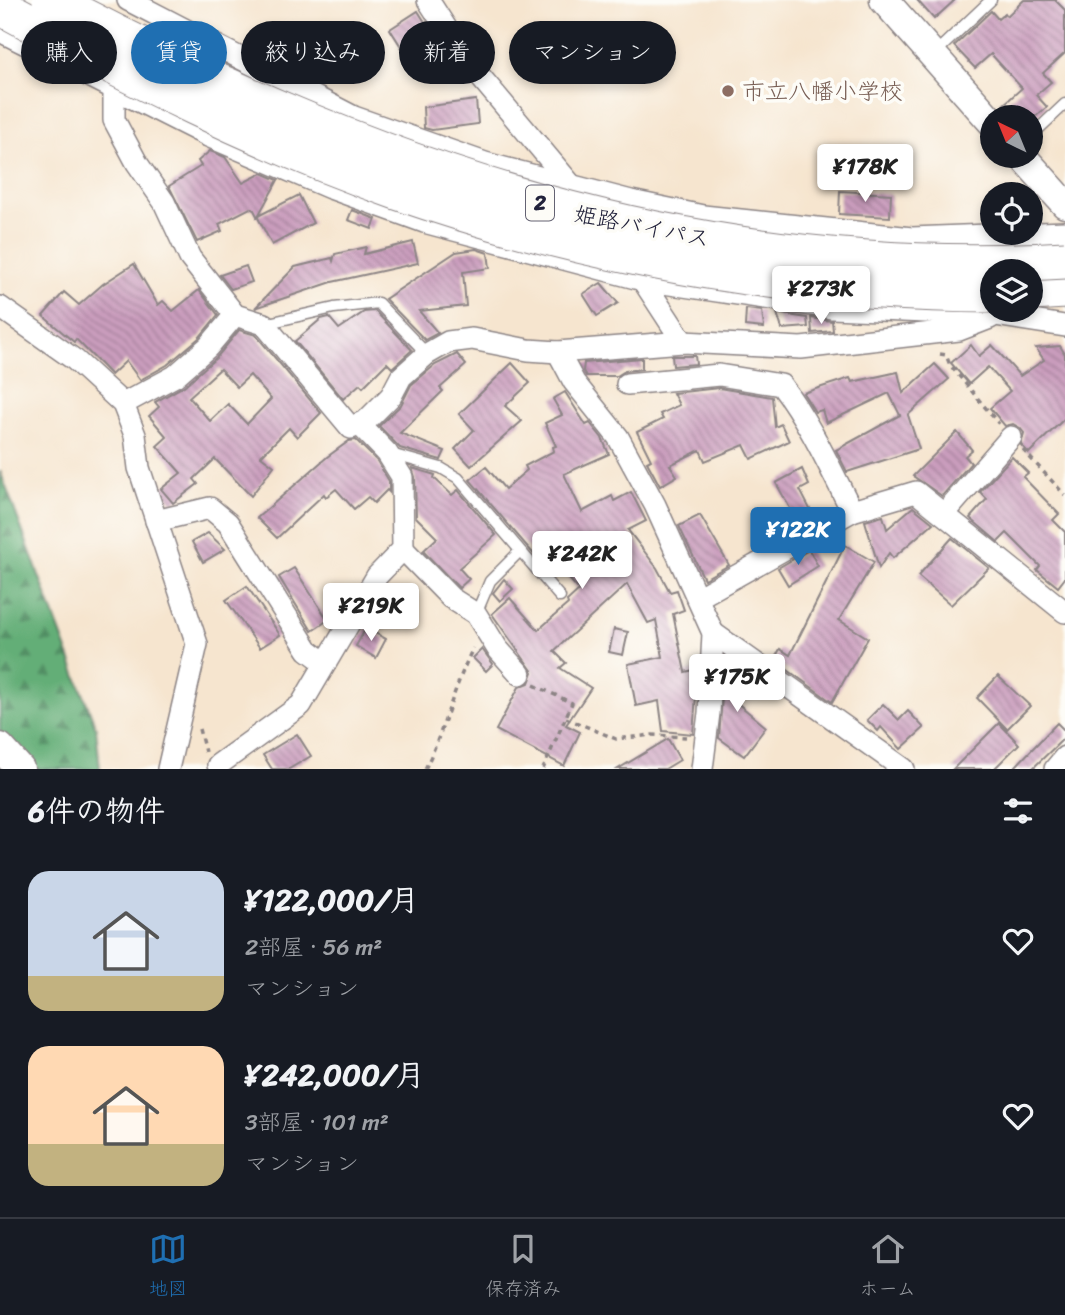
<!DOCTYPE html>
<html lang="ja">
<head>
<meta charset="utf-8">
<style>
	:root { --surface:#171b24; --page:#242831; --text:#f1f3f6; --muted:#9ea1a6; --line:#363941; --accent:#1f6fb2 }
	body { margin:0; font-family:Sriracha,"Klee One",sans-serif; background:var(--page); color:var(--text); height:100vh; display:flex; flex-direction:column; font-size:26px; white-space:nowrap }
	* { box-sizing:border-box; margin:0 }
	p { font-size:23px; color:var(--muted) }
	.icon { flex:none; width:38px; height:38px; fill:none; stroke:currentColor; stroke-width:2; stroke-linecap:round; stroke-linejoin:round }
	.map { position:relative; height:769px; overflow:hidden }
	.side { display:flex; flex-direction:column; background:var(--surface); flex:1 }
	.side>* { flex:none }
	.banner { position:absolute; left:21px; top:21px; width:700px; height:63px; display:flex; gap:14px }
	.needle { width:46px; rotate:317deg }
	.fabs { position:absolute; left:980px; top:105px; display:grid; gap:14px }
	.fabs a { display:grid; place-items:center; width:63px; height:63px; border-radius:50%; background:var(--surface); box-shadow:0 4px 10px #0003; font-size:35px }
	.price { position:absolute; translate:-50% -60px; padding:0 16px; border-radius:7px; background:#fff; color:#222; font-size:23px; line-height:46px; filter:drop-shadow(0 2px 4px #0008) }
	.price::after { content:''; position:absolute; left:50%; top:42px; width:21px; height:16px; margin-left:-10px; background:inherit; clip-path:polygon(0 0,100% 0,50% 100%) }
	.price.selected { background:var(--accent); color:#fff }
	ul { padding:0; list-style:none }
	li { display:flex; align-items:center; gap:21px; height:175px; padding:0 28px }
	li span { display:grid; place-items:center; flex:none; width:196px; height:140px; border-radius:21px; color:#555 }
	li>.icon { margin-inline-start:auto }
	span .icon { width:84px; height:84px; fill:#fffc; stroke-width:1 }
	li b { font-size:30px }
	h2 { display:flex; justify-content:space-between; align-items:center; height:84px; padding:0 28px; font-size:30px }
	.chip { padding:0 24px; border-radius:32px; background:var(--surface); box-shadow:0 4px 10px #0003; font-size:24px; line-height:63px }
	.chip.selected { background:var(--accent); color:#fff }
	.menu { display:flex; justify-content:space-around; align-items:center; height:98px; border-top:2px solid var(--line); background:var(--surface); font-size:19px; color:var(--muted) }
	.menu a { display:grid; justify-items:center; gap:4px }
	.menu .selected { color:var(--accent) }
	.map>svg:first-child { display:block }
</style>
</head>
<body>
<div class="map">
<svg width="1065" height="769" viewBox="0 0 1065 769">
	<defs>
		<pattern id="forest-firs" width="22" height="20" patternUnits="userSpaceOnUse" patternTransform="scale(1.75)"><rect width="22" height="20" fill="#63ae77"/><path d="M5 1l3.5 6h-7zM16 11l3.5 6h-7z" fill="#518d63"/></pattern>
		<pattern id="building-back-hatch" width="6" height="6" patternUnits="userSpaceOnUse" patternTransform="scale(1.75)"><rect width="6" height="6" fill="#ca9dbd"/><path d="M-1 5l2 2M0 0l6 6M5-1l2 2" fill="none" stroke="#a4809b"/></pattern>
	</defs>
	<rect width="100%" height="100%" fill="#fdfcf7"/>
	<filter id="ink" filterUnits="userSpaceOnUse"><feTurbulence type="fractalNoise" baseFrequency=".0143" numOctaves="2"/><feDisplacementMap in="SourceGraphic" scale="14" xChannelSelector="R" yChannelSelector="G"/><feConvolveMatrix kernelMatrix="1 2 1 2 8 2 1 2 1" color-interpolation-filters="sRGB"/></filter>
	<filter id="wash" filterUnits="userSpaceOnUse"><feTurbulence type="fractalNoise" baseFrequency=".00686" numOctaves="4" result="noise"/><feDisplacementMap in="SourceGraphic" scale="28" xChannelSelector="R" yChannelSelector="G"/><feGaussianBlur stdDeviation="1.57" result="paint"/><feColorMatrix in="noise" values="0 0 0 0 0 0 0 0 0 0 0 0 0 0 0 0 0 1.4 0 .05"/><feComposite in="paint" operator="in"/></filter>
	<g filter="url(#wash)">
		<rect width="100%" height="100%" fill="#f6e5cf"/>
		<polygon fill="url(#forest-firs)" stroke="#426859" stroke-width="2" points="0,471 96,728 100,769 0,769"/>
		<g id="blocks">
			<g fill="url(#building-back-hatch)" fill-rule="evenodd">
				<polygon points="917,0 955,0 934,19"/>
				<polygon points="1024,0 1055,0 1065,10 1065,53 1043,73 1051,82 1036,95 1047,107 1035,117 1014,117 1003,105 1022,88 991,54 975,68 954,46 991,11 998,19 1005,13 1007,16"/>
				<polygon points="418,11 435,38 407,56 390,29"/>
				<polygon points="476,100 478,124 432,130 424,128 423,107"/>
				<polygon points="210,151 225,157 243,183 262,173 278,180 258,216 299,195 313,223 272,245 254,210 250,208 219,224 222,231 197,242 169,186 201,166 198,161"/>
				<polygon points="840,191 891,194 890,217 839,214"/>
				<polygon points="352,210 376,219 372,229 348,220"/>
				<polygon points="413,242 418,263 332,282 255,308 295,267 332,258 333,261 335,254 366,247 364,254"/>
				<polygon points="476,249 488,253 490,268 463,272 466,306 419,311 438,333 425,340 385,299 456,252"/>
				<polygon points="134,264 158,305 163,301 173,311 199,290 218,315 199,338 167,365 140,380 126,361 111,375 76,339 74,342 43,316 64,292 79,305 103,284"/>
				<polygon points="246,266 252,282 231,289 220,275"/>
				<polygon points="601,283 618,303 597,316 583,294"/>
				<polygon points="746,309 762,311 764,328 745,326"/>
				<polygon points="375,311 412,350 392,368 387,363 363,387 360,384 343,399 295,341 321,319 329,317 339,329 364,312"/>
				<polygon points="777,313 807,318 808,327 782,329"/>
				<polygon points="811,318 832,321 833,331 812,333"/>
				<path d="M239,330L256,335L321,413L297,437L289,428L261,456L274,466L251,496L215,459L194,479L198,484L173,503L161,489L181,473L157,446L167,437L149,416L159,407L155,402L184,386L217,357ZM220,369L237,387L250,375L271,399L247,424L228,404L210,421L189,397Z"/>
				<polygon points="971,345 979,356 992,345 1020,376 1044,360 1036,348 1060,346 1065,354 1065,418 1029,453 1021,445 1024,433 1020,428 1013,424 1005,426 990,408 1010,391 988,367 969,384 951,363"/>
				<polygon points="457,354 466,365 440,388 443,391 400,433 445,451 441,460 400,448 379,426 401,405 411,385 435,365"/>
				<polygon points="672,356 695,356 696,364 673,366"/>
				<polygon points="642,358 642,369 625,371 617,376 586,376 583,371 584,363"/>
				<polygon points="512,363 530,383 505,406 522,421 471,466 455,449 474,430 459,414"/>
				<polygon points="935,364 949,379 908,415 919,449 847,472 836,450 900,415 889,393 826,423 822,410 815,412 803,393 850,378 852,382 898,372 903,393"/>
				<polygon points="719,388 772,397 775,427 781,424 789,441 751,459 744,445 705,461 700,450 670,465 677,476 660,486 647,462 651,460 637,432 663,419 660,414 679,405 673,393"/>
				<polygon points="565,392 586,425 590,423 602,438 609,454 564,474 582,512 612,496 614,501 631,492 646,521 628,530 657,568 670,592 677,590 684,610 673,614 685,672 698,669 693,734 663,731 659,701 636,706 628,664 663,657 656,620 648,623 627,584 554,651 566,663 560,668 591,688 566,725 580,732 564,766 496,730 519,687 529,683 533,672 492,614 510,598 538,630 568,604 567,601 579,590 558,566 550,573 470,480 486,467 505,489 527,470 525,466 554,451 553,447 556,446 545,423 562,415 553,399"/>
				<polygon points="957,432 972,450 965,456 971,463 942,496 913,476"/>
				<polygon points="356,440 377,461 389,481 389,492 387,490 374,503 368,497 354,509 336,489 326,497 324,494 277,538 257,518 327,457 349,441"/>
				<polygon points="1012,457 1028,473 1023,477 1059,514 1053,520 1065,532 1065,578 1058,587 1037,570 1040,566 1007,533 998,542 970,518 987,499 980,492"/>
				<polygon points="412,468 435,475 434,478 452,495 458,490 496,535 459,568 469,579 459,588 423,551 437,538 416,517 415,477"/>
				<polygon points="802,469 809,485 800,490 813,515 798,523 776,483"/>
				<polygon points="913,507 933,523 893,558 889,553 879,568 865,521 883,516 887,529"/>
				<polygon points="700,515 729,565 704,579 679,526"/>
				<polygon points="208,533 225,549 203,562 192,542"/>
				<polygon points="952,538 989,568 951,605 918,576"/>
				<polygon points="845,545 874,562 839,620 868,638 832,702 774,660 780,649 790,655"/>
				<polygon points="809,550 818,566 788,585 778,568"/>
				<polygon points="294,568 328,620 312,631 279,577"/>
				<polygon points="504,579 513,589 500,601 493,593"/>
				<polygon points="247,586 280,635 260,648 226,600"/>
				<polygon points="366,628 386,639 376,658 356,646"/>
				<polygon points="614,629 628,632 623,655 609,652"/>
				<polygon points="482,649 493,664 486,671 473,658"/>
				<polygon points="725,658 749,674 730,697 766,727 744,756 719,738"/>
				<polygon points="998,676 1030,706 1007,729 977,698"/>
				<polygon points="883,704 899,720 908,711 924,728 901,749 881,727 878,731 867,720"/>
				<polygon points="999,723 1019,744 994,769 953,769"/>
				<polygon points="1057,723 1065,731 1065,737 1032,769 1017,769 1015,767"/>
				<polygon points="297,734 311,756 289,769 272,769 263,755"/>
				<polygon points="668,739 680,760 665,769 618,769"/>
			</g>
		</g>
	</g>
	<g filter="url(#ink)">
		<use href="#blocks" fill-opacity="0" stroke="#8c8485" stroke-width="2"/>
		<g fill="none" stroke-linecap="round" stroke-linejoin="round">
			<defs>
				<g id="service">
					<polyline points="933,55 991,0"/>
					<polyline points="1031,136 1065,104"/>
					<polyline points="264,324 334,308 378,303 427,354"/>
					<polyline points="387,453 441,468 458,478 560,597"/>
					<polyline points="476,614 490,581 519,552"/>
				</g>
				<g id="minor">
					<polyline points="128,0 354,117 485,163 631,201 703,216 912,238 1065,232"/>
					<polyline points="428,0 468,62 572,186"/>
					<polyline points="0,31 208,136 330,188 424,222 643,280 832,308 995,315 1065,326"/>
					<polyline points="114,91 114,120 137,163 164,202 190,258 235,315 264,324 351,428 367,420 391,396 401,377 427,354 448,342 472,339 528,350 558,352 683,342 801,348 959,330 990,318"/>
					<polyline points="638,273 683,342"/>
					<polyline points="0,307 75,360 123,404 135,435 139,468 197,644 168,769"/>
					<polyline points="558,352 574,382 618,437 655,505 713,633 709,713 702,769"/>
					<path d="M627,384L719,375L781,385C810,423 830,468 852,511"/>
					<polyline points="123,404 175,376 208,347 235,315"/>
					<polyline points="944,514 1011,437"/>
					<polyline points="156,521 210,508 228,523 308,650 324,662"/>
					<polyline points="403,549 451,598 476,614 497,648 520,674"/>
					<polyline points="699,597 852,511 916,492 1065,612"/>
					<polyline points="713,633 904,769"/>
					<polyline points="218,765 301,705 377,576 403,549 402,477 387,453 359,424"/>
					<polyline points="1055,769 1065,757"/>
				</g>
				<g id="secondary">
					<polyline points="884,0 992,122"/>
					<polyline points="1022,156 1065,204"/>
					<polyline points="0,747 20,769"/>
				</g>
				<polyline id="motorway" points="1031,292 1065,290"/>
			</defs>
			<use href="#service" stroke="#8c8485" stroke-width="13"/>
			<use href="#minor" stroke="#8c8485" stroke-width="24"/>
			<use href="#secondary" stroke="#8c8485" stroke-width="31"/>
			<use href="#motorway" stroke="#8c8485" stroke-width="39"/>
			<g stroke="#8c8485" stroke-width="3.5" stroke-dasharray="5 5" stroke-linecap="butt">
				<polyline points="940,354 946,355 950,365 999,424"/>
				<polyline points="1023,450 1065,495"/>
				<polyline points="534,685 572,703 543,769"/>
				<polyline points="566,718 616,739 652,735 686,737"/>
				<polyline points="199,729 205,752"/>
				<path d="M425,769C444,730 454,687 473,648"/>
			</g>
			<use href="#service" stroke="#fff" stroke-width="10"/>
			<use href="#minor" stroke="#fff" stroke-width="21"/>
			<use href="#secondary" stroke="#fff" stroke-width="28"/>
			<use href="#motorway" stroke="#fff" stroke-width="37"/>
			<defs>
				<g id="motorway-bridge">
					<path d="M51,0C373,170 696,282 1065,260"/>
					<path d="M0,6C127,75 260,143 397,191C588,257 790,293 992,294"/>
				</g>
			</defs>
			<use href="#motorway-bridge" stroke="#8c8485" stroke-width="39" stroke-linecap="butt"/>
			<use href="#motorway-bridge" stroke="#fff" stroke-width="37"/>
		</g>
	</g>
	<circle fill="#8d6e63" stroke="#fdfcf7" stroke-width="2.5" cx="728" cy="91" r="7"/>
	<g text-anchor="middle" stroke-width="7" stroke-linejoin="round" paint-order="stroke">
		<rect fill="#fdfcf7" stroke="#646373" stroke-width="2" x="526" y="185.5" width="28" height="35" rx="5"/>
		<g font-size="21" font-weight="bold" fill="#22223b">
			<text x="540" y="210">2</text>
		</g>
		<g font-size="23" fill="#785e54" stroke="#fdfcf7" text-anchor="start">
			<text x="742" y="99">市立八幡小学校</text>
		</g>
		<g font-size="23" fill="#22223b" stroke="#fdfcf7">
			<text transform="translate(642 226) rotate(11)" y="8">姫路バイパス</text>
		</g>
	</g>
</svg>
<div class="fabs">
<a><svg class="needle" viewBox="-14 -14 28 28"><path d="M0-13l5 13h-10z" fill="#e53935"/><path d="M0 13l5-13h-10z" fill="#9ea1a6"/></svg></a>
<a><svg class="icon" aria-label="locate" viewBox="0 0 24 24"><circle cx="12" cy="12" r="6"/><path d="M12 2v4M12 18v4M2 12h4M18 12h4"/></svg></a>
<a><svg class="icon" aria-label="layers" viewBox="0 0 24 24"><path d="M12 4l9 5-9 5-9-5zM3 14l9 5 9-5"/></svg></a>
</div>
<b class="price" style="left:865px;top:204px">¥178K</b>
<b class="price" style="left:821px;top:326px">¥273K</b>
<b class="price selected" style="left:798px;top:567px">¥122K</b>
<b class="price" style="left:582px;top:591px">¥242K</b>
<b class="price" style="left:371px;top:643px">¥219K</b>
<b class="price" style="left:737px;top:714px">¥175K</b>
<div class="banner">
<a class="chip">購入</a>
<a class="chip selected">賃貸</a>
<a class="chip">絞り込み</a>
<a class="chip">新着</a>
<a class="chip">マンション</a>
</div>
</div>
<section class="side">
<h2>6件の物件<svg class="icon" aria-label="filters" viewBox="0 0 24 24"><path d="M4 7h16M4 17h16"/><circle cx="9" cy="7" r="2"/><circle cx="15" cy="17" r="2"/></svg></h2>
<ul>
<li><span style="background:linear-gradient(#c9d6e8 75%,#c2b280 0)"><svg class="icon" aria-label="home" viewBox="0 0 24 24"><path d="M3 11l9-7 9 7M6 9v11h12V9"/></svg></span><div><b>¥122,000/月</b><p>2部屋 · 56 m²</p><p>マンション</p></div><svg class="icon" aria-label="heart" viewBox="0 0 24 24"><path d="M12 20l-8-8c-3-5 5-10 8-4 3-6 11-1 8 4z"/></svg></li>
<li><span style="background:linear-gradient(#ffd9b3 70%,#c2b280 0)"><svg class="icon" aria-label="home" viewBox="0 0 24 24"><path d="M3 11l9-7 9 7M6 9v11h12V9"/></svg></span><div><b>¥242,000/月</b><p>3部屋 · 101 m²</p><p>マンション</p></div><svg class="icon" aria-label="heart" viewBox="0 0 24 24"><path d="M12 20l-8-8c-3-5 5-10 8-4 3-6 11-1 8 4z"/></svg></li>
</ul>
</section>
<nav class="menu">
<a class="selected"><svg class="icon" aria-label="map" viewBox="0 0 24 24"><path d="M3 6l6-2 6 2 6-2v14l-6 2-6-2-6 2zM9 4v14M15 6v14"/></svg>地図</a>
<a><svg class="icon" aria-label="saved" viewBox="0 0 24 24"><path d="M7 4h10v16l-5-4-5 4z"/></svg>保存済み</a>
<a><svg class="icon" aria-label="home" viewBox="0 0 24 24"><path d="M3 11l9-7 9 7M6 9v11h12V9"/></svg>ホーム</a>
</nav>
</body>
</html>
